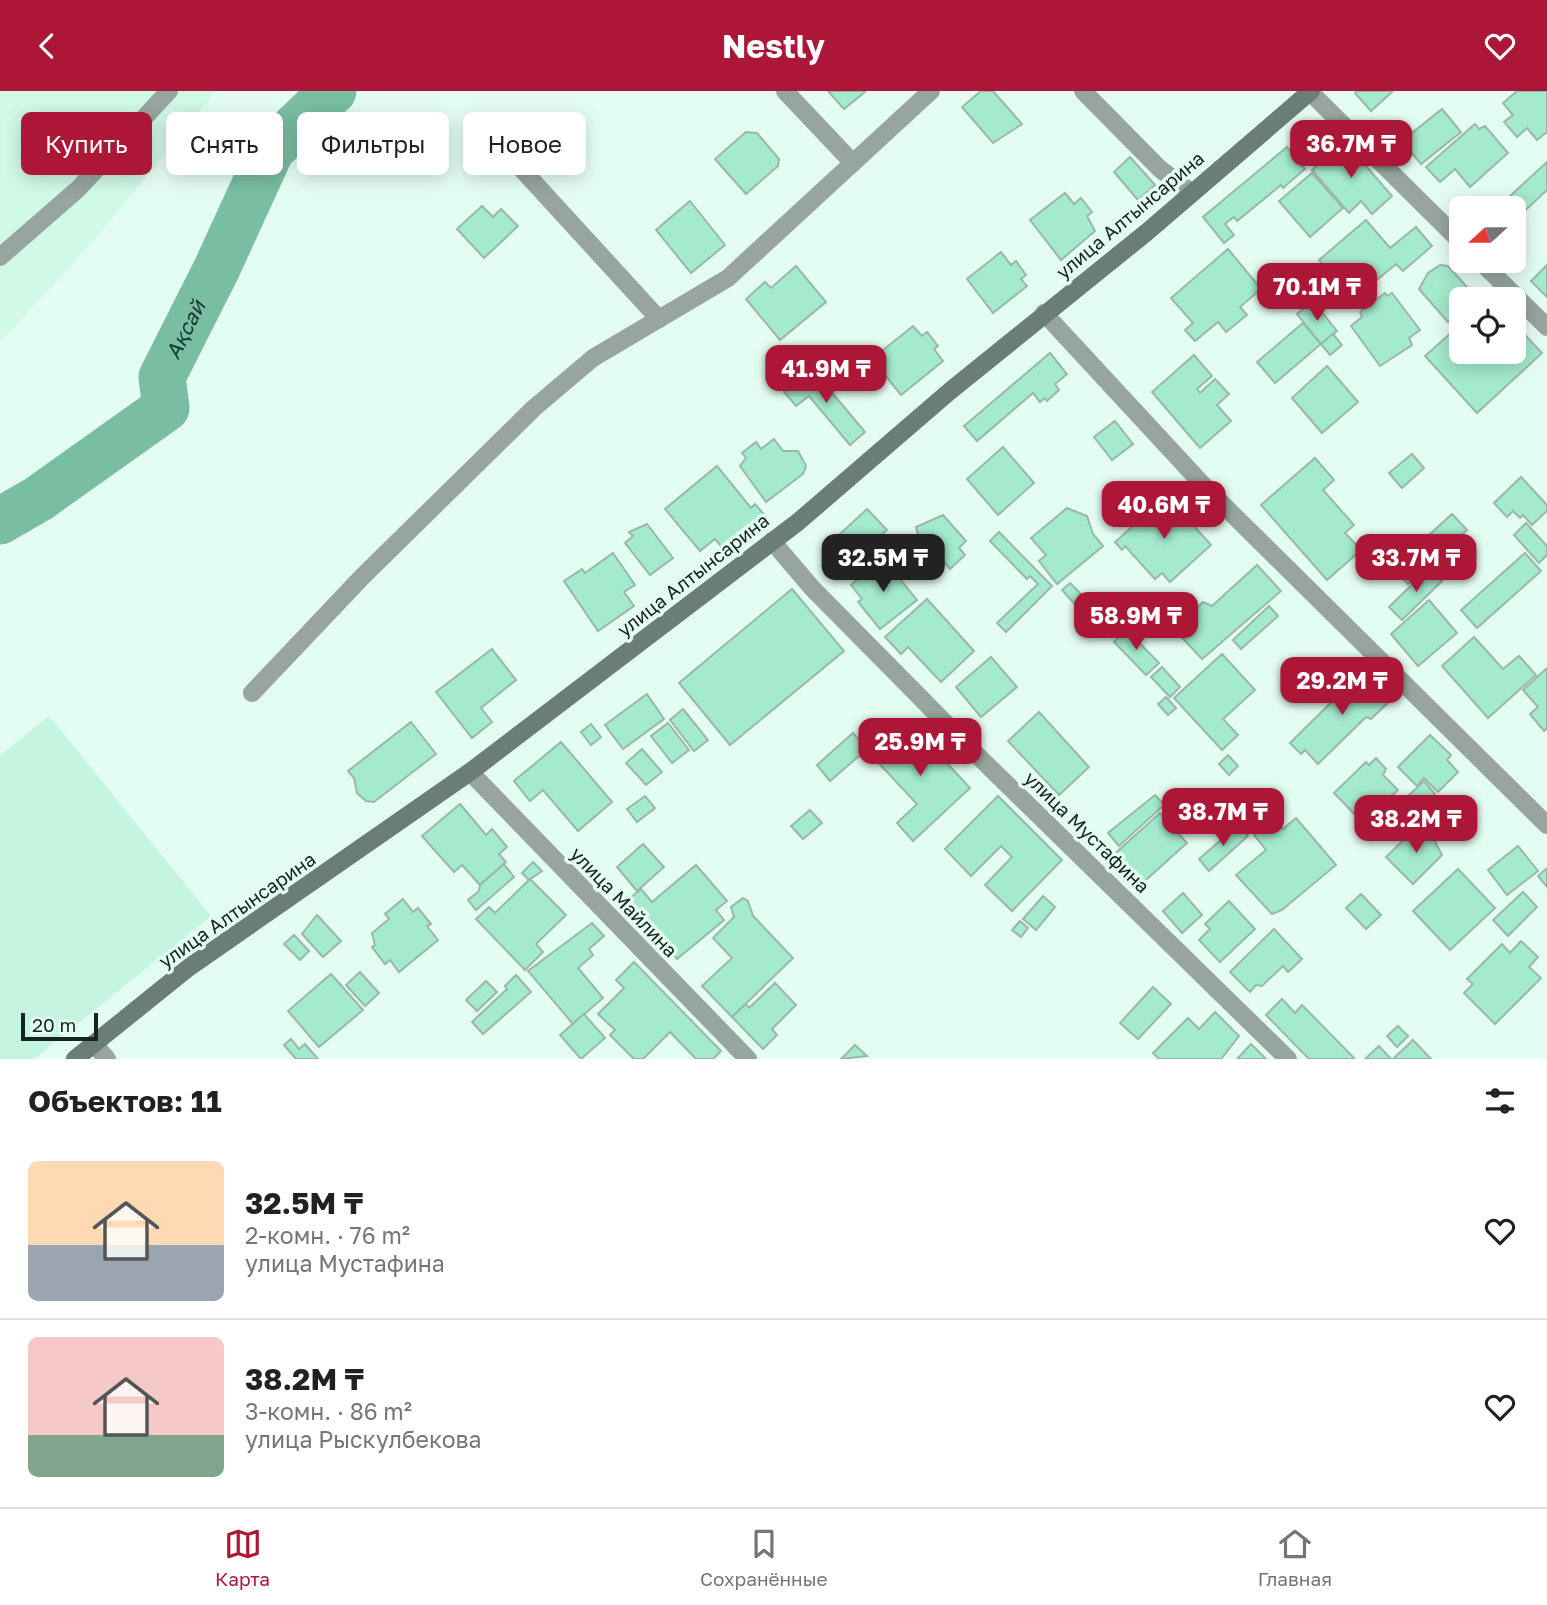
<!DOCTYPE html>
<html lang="ru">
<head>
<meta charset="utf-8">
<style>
	:root { --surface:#fff; --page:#f6f6f6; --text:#202124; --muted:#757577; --line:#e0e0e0; --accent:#ac1737 }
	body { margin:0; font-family:"Golos Text",sans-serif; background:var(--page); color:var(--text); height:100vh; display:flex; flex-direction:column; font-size:26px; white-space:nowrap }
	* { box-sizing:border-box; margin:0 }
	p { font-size:23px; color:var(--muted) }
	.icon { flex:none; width:38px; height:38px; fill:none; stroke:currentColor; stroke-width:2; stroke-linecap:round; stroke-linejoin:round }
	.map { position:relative; height:968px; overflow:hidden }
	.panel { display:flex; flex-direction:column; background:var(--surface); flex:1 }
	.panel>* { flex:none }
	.top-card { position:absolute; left:21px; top:21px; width:700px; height:63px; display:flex; gap:14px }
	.needle { width:46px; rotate:249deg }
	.controls { position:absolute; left:1449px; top:105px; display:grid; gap:14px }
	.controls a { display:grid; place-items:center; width:77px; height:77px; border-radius:10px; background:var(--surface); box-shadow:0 4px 18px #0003; font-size:35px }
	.scale { position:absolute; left:21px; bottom:18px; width:77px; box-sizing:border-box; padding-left:7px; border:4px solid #18241f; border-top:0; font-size:19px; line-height:24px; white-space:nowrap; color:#18241f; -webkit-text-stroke:5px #e4fdf2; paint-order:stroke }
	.price { position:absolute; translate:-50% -60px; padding:0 16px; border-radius:14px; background:var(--accent); color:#fff; font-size:23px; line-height:46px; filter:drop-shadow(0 2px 4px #0008) }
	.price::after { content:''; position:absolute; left:50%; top:42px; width:21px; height:16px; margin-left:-10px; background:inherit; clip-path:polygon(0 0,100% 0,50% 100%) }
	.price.selected { background:#222; color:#fff }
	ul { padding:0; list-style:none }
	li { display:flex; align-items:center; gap:21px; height:175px; padding:0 28px }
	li+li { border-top:2px solid var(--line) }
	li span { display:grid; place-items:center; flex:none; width:196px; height:140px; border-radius:10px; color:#555 }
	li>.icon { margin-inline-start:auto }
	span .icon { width:84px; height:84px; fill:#fffc; stroke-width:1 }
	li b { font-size:30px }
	h2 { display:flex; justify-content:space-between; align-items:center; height:84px; padding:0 28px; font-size:30px }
	.pill { padding:0 24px; border-radius:10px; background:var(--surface); box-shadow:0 4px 18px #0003; font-size:24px; line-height:63px }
	.pill.selected { background:var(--accent); color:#fff }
	header { display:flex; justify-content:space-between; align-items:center; height:91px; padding:0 28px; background:var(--accent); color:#fff; font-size:32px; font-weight:700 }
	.tabs { display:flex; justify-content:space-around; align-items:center; height:98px; border-top:2px solid var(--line); background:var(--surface); font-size:19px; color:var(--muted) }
	.tabs a { display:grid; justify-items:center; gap:4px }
	.tabs .selected { color:var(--accent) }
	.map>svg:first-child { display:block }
</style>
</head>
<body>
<header><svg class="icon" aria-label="back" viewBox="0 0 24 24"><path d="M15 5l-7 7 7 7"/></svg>Nestly<svg class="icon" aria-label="heart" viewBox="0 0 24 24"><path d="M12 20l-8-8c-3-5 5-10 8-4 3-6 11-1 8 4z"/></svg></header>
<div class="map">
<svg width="1547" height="968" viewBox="0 0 1547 968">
	<rect width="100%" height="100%" fill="#e4fdf2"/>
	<polygon fill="#d1f9e7" points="0,0 216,0 89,155 0,251"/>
	<polygon fill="#c4f5e0" points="49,625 211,825 34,968 0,968 0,665"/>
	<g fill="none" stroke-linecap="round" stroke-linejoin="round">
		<path stroke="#79bea2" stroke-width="47" id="s1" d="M0,430L38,408L166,317L162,286L217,177L271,59L333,0"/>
	</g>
	<g fill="#a4eacd" stroke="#99b7aa" stroke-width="2">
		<polygon points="828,0 866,0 844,18"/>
		<polygon points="981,0 993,0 1022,33 993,52 962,16"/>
		<polygon points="1357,0 1393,0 1371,20 1355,2"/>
		<polygon points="1517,0 1547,0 1547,41 1537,49 1527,37 1517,46 1504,31 1513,24 1503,12"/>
		<polygon points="1442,18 1461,41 1421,73 1402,50"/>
		<polygon points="1475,33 1479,38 1485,35 1508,62 1470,96 1455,78 1440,91 1426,76"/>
		<polygon points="746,41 757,42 779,68 778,75 746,103 715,68"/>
		<polygon points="1344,50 1392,105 1372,123 1361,110 1349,122 1312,79"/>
		<polygon points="1287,56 1305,78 1283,97 1281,94 1237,130 1234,126 1225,133 1234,144 1224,152 1203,126"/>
		<polygon points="1130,66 1155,94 1138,109 1114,81"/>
		<polygon points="1547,71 1547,99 1514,130 1514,117 1497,117"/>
		<polygon points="1312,82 1343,117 1310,146 1279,110"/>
		<polygon points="1065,102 1074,113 1081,107 1092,121 1087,125 1095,140 1061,169 1030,129"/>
		<polygon points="690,110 725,154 691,182 656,139"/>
		<polygon points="482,115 493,126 501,118 518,135 484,167 457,138"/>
		<polygon points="1366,129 1390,157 1416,136 1432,155 1403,180 1396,173 1353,209 1319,169"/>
		<polygon points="1228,158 1261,198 1240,216 1247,224 1226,241 1218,231 1195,250 1185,239 1193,232 1171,207"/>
		<polygon points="1001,161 1011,174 1016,170 1026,184 1021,188 1027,195 993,222 967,188"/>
		<polygon points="1440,174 1448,175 1476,206 1461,208 1461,219 1448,231 1419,198 1428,182"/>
		<polygon points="1547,174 1547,206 1531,190"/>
		<polygon points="796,175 826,211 780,249 746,208 765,191 771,197"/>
		<polygon points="1385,202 1387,205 1392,202 1420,239 1409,247 1412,254 1380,275 1351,235 1362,226 1360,221"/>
		<polygon points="1313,210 1337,240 1321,253 1297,223"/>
		<polygon points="1303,232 1321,253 1275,292 1257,271"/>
		<polygon points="1461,233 1461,261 1494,261 1499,266 1505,261 1514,261 1514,253 1524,243 1542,262 1477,322 1425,265"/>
		<polygon points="913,235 922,245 927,241 938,255 934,258 943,270 901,304 872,268"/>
		<polygon points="1333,243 1342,254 1330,264 1321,253"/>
		<polygon points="1050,262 1067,283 1055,293 1059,299 1047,310 1045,307 1040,311 1033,302 977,350 964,335"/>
		<polygon points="1194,264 1212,285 1197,298 1200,302 1215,288 1229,303 1217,314 1231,330 1200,357 1152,301"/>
		<polygon points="1327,275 1358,311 1322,342 1292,307"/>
		<polygon points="812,278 865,341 850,354 809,305 796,315 784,301"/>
		<polygon points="1115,330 1133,353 1112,369 1094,346"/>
		<polygon points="774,348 783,360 798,360 806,375 803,383 766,411 740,375 746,367 742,362 756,351 761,358"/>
		<polygon points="1003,356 1034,392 998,424 967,388"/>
		<polygon points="1412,363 1424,377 1402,397 1389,382"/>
		<polygon points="1315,367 1334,389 1323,399 1354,434 1345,442 1361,459 1327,489 1261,414"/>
		<polygon points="717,375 751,417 755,413 767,427 726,461 715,448 700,460 665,418"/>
		<polygon points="1521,386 1547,414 1547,420 1532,434 1523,424 1520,427 1513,420 1507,426 1494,412"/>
		<polygon points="1167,405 1211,454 1170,491 1162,482 1155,488 1125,455 1122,459 1115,451"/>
		<polygon points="1067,417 1087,425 1093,443 1103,455 1057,493 1039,470 1046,464 1031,447"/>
		<polygon points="867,418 887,439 839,482 826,468 846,450 840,443"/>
		<polygon points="1452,423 1467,439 1408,493 1393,477"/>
		<polygon points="943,424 966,450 959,457 965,464 950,478 945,472 937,480 911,450 918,443 916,436"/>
		<polygon points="1526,432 1547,455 1547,464 1539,472 1514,444"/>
		<polygon points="647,433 673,467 650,484 625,452 633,445 629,441"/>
		<polygon points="999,441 1052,495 1006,541 997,532 1038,493 1030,485 1027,488 990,450"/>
		<polygon points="613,462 635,494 624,501 634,515 598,540 564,490 582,478 585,482"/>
		<polygon points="1525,462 1541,480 1477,537 1461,519"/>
		<polygon points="883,467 917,509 880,538 858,511 862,508 851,494"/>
		<polygon points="1257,474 1281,500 1202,568 1174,538 1203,511 1212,515"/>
		<polygon points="1429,477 1442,490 1402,529 1389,516"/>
		<polygon points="1070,492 1089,511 1080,519 1062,499"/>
		<polygon points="792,498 844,560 730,654 679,592"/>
		<polygon points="927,508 974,560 941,591 908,556 901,563 885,546"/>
		<polygon points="1429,509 1457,542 1418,575 1391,543"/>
		<polygon points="1269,515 1278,525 1241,558 1233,549"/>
		<polygon points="1115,521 1126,536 1112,546 1102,532"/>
		<polygon points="1126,538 1159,572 1146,584 1114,551"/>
		<polygon points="1474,546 1503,578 1519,565 1536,584 1488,627 1442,575"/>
		<polygon points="492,558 516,589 481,617 492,631 472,647 436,601"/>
		<polygon points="1222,563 1255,599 1223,628 1238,644 1222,659 1174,607"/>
		<polygon points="991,566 1017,596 981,626 956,596"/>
		<polygon points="1162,576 1180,596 1170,606 1151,586"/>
		<polygon points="1547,577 1547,637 1544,640 1530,623 1538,616 1523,599"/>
		<polygon points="1364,579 1392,608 1371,628 1366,626 1318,673 1305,659 1301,663 1290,652"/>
		<polygon points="647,603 664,628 623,658 605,634"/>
		<polygon points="1166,606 1176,617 1168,624 1158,613"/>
		<polygon points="683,618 708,649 694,660 670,629"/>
		<polygon points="1039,621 1089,676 1059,704 1008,650"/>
		<polygon points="411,631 436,663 374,711 366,710 357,702 354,687 348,680"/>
		<polygon points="909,631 970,697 913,750 897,732 917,713 872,665"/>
		<polygon points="668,632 689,659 672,672 651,645"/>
		<polygon points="591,633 601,646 591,654 581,641"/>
		<polygon points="853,642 867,658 830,690 817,674"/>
		<polygon points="1430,644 1451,664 1447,669 1458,681 1438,701 1424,687 1417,695 1398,676"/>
		<polygon points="561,651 612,711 578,740 543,699 530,710 514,690"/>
		<polygon points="642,658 662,681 646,694 626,672"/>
		<polygon points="1228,664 1238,675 1229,684 1219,673"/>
		<polygon points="1376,667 1386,678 1383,684 1398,699 1363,732 1334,702 1366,671 1369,674"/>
		<polygon points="1424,690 1435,703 1400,737 1388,724"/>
		<polygon points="1155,704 1164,714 1119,755 1108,742"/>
		<polygon points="645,705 655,717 637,731 627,718"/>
		<polygon points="998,705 1062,769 1012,820 985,794 1012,766 1001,755 971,785 945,758"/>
		<polygon points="460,713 486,744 492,738 507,756 499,763 506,771 480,794 462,774 454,781 422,745"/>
		<polygon points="810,719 822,732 803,748 791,735"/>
		<polygon points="1160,722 1187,752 1137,797 1110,767"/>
		<polygon points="1275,727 1283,738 1296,727 1336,774 1282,819 1272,823 1236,784 1266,759 1254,744"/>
		<polygon points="1238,734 1248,745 1209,780 1199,768"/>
		<polygon points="1429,738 1438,747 1435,751 1442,764 1413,793 1386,766 1414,739 1420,746"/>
		<polygon points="643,753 664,776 637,800 617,776"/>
		<polygon points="1518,755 1538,780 1507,804 1488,779"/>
		<polygon points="533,771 542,780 529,789 522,782"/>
		<polygon points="504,773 514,786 476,819 468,809 479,800 480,794"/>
		<polygon points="696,774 727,810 716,819 724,829 677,868 661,849 658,853 624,812 641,798 652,811"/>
		<polygon points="1547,777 1547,796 1538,785"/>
		<polygon points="1458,778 1495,817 1450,859 1413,820"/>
		<polygon points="530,788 566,824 536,853 543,861 525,879 476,828 489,816 495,822"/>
		<polygon points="1523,801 1537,816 1508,845 1493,829"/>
		<polygon points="1183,802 1202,824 1182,842 1163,820"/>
		<polygon points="1361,803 1381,824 1366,838 1346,817"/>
		<polygon points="1043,805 1055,816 1036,839 1023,828"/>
		<polygon points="743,807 748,810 753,825 793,867 732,926 702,895 732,867 713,847 734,826 731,816"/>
		<polygon points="403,808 413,821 418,817 431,833 427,835 438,849 399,881 390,869 385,873 372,856 375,854 372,842 389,828 385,823"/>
		<polygon points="1229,810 1255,838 1220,871 1199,849 1210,838 1205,833"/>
		<polygon points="317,824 341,850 323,866 302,843"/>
		<polygon points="1020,830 1028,837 1021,846 1012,839"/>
		<polygon points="592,832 604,845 589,858 593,864 578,877 603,907 573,933 528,880"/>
		<polygon points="1274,838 1302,868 1288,881 1283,875 1262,895 1256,894 1250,901 1230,881"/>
		<polygon points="294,844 309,860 300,869 284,853"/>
		<polygon points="1521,850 1538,866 1529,876 1541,887 1495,933 1464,902 1473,893 1467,888 1502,853 1510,862"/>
		<polygon points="634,871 721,960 713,968 696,968 670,941 643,968 634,968 610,944 615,939 598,923 624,897 616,889"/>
		<polygon points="360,881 379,902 365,915 346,894"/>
		<polygon points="331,883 363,919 319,956 288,920"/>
		<polygon points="516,884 531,901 483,943 472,931 507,898 505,895"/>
		<polygon points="486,890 497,901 477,920 466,909"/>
		<polygon points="775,892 796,914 772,938 777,944 763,958 732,926 746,913 749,917"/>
		<polygon points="1153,896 1171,913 1138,948 1120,932"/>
		<polygon points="1282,908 1295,922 1302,914 1355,968 1309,968 1266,924"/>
		<polygon points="1215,921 1239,945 1221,968 1159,968 1153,962 1188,927 1199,938"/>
		<polygon points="584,923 605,947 581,968 560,944"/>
		<polygon points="1398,935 1408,945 1397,956 1387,945"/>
		<polygon points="291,948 299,958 305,953 318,968 296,968 284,954"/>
		<polygon points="1413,949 1431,968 1393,968"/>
		<polygon points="1251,953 1266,968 1237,968"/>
		<polygon points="855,954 867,965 841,968"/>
		<polygon points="1379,955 1391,968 1365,968"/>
	</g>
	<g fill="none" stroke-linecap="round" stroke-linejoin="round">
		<g stroke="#98a59f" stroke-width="18">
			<polyline points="785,0 853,72"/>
			<polyline points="1083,0 1160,78 1192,102"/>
			<polyline points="1310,1 1461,151"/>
			<polyline points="485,38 659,228"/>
			<polyline points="0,166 78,98 169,0"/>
			<polyline points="1480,170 1547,236"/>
			<polyline points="1044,222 1206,397 1547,734"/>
			<polyline points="772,450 812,497 979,666 1288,968"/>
			<polyline points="252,602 363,485 534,317 593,267 728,187 931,0"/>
			<polyline points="470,681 748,968"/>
			<polyline points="94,953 107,968"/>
		</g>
		<polyline stroke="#6b7e76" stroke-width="18" points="75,968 188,877 470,681 798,431 950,300 1147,141 1311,0"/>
	</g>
	<g text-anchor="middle" stroke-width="7" stroke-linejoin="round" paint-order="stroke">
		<g font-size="19" fill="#18241f" stroke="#e4fdf2">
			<text transform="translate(1130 124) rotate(-40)" y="7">улица Алтынсарина</text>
			<text transform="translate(693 484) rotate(-38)" y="7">улица Алтынсарина</text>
			<text transform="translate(1087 741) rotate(44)" y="7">улица Мустафина</text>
			<text transform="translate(624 811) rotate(46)" y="7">улица Майлина</text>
			<text transform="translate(237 819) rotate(-35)" y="7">улица Алтынсарина</text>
		</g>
		<g font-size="21" font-style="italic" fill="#17382c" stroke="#e4fdf2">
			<text dy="7" stroke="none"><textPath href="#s1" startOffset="285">Ақсай</textPath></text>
		</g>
	</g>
</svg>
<div class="controls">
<a><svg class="needle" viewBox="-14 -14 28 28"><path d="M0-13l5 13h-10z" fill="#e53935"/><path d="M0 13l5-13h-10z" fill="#757577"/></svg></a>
<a><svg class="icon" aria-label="locate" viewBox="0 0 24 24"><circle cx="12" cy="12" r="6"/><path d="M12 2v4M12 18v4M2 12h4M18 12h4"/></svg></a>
</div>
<div class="scale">20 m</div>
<b class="price" style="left:1351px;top:89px">36.7M ₸</b>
<b class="price" style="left:1317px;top:232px">70.1M ₸</b>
<b class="price" style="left:826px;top:314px">41.9M ₸</b>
<b class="price" style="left:1164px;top:450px">40.6M ₸</b>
<b class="price selected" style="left:883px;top:503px">32.5M ₸</b>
<b class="price" style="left:1416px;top:503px">33.7M ₸</b>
<b class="price" style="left:1136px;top:561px">58.9M ₸</b>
<b class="price" style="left:1342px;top:626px">29.2M ₸</b>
<b class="price" style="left:920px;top:687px">25.9M ₸</b>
<b class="price" style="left:1223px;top:757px">38.7M ₸</b>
<b class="price" style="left:1416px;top:764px">38.2M ₸</b>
<div class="top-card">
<a class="pill selected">Купить</a>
<a class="pill">Снять</a>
<a class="pill">Фильтры</a>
<a class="pill">Новое</a>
</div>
</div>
<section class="panel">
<h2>Объектов: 11<svg class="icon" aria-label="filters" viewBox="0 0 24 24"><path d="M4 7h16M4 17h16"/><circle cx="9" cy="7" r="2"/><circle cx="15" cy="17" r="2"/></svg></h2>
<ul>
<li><span style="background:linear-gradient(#ffd9b3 60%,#9aa5b1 0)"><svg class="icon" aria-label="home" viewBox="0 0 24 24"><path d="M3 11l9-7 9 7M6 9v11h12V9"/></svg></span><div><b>32.5M ₸</b><p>2-комн. · 76 m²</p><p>улица Мустафина</p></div><svg class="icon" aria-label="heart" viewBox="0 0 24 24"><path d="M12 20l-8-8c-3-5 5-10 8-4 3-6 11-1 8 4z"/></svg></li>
<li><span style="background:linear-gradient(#f6c9c9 70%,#7fa58c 0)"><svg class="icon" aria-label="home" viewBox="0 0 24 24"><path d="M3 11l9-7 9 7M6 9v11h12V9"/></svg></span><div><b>38.2M ₸</b><p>3-комн. · 86 m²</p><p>улица Рыскулбекова</p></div><svg class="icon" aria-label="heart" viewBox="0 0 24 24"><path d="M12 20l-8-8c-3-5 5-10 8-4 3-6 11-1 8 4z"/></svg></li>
</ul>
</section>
<nav class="tabs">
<a class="selected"><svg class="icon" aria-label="map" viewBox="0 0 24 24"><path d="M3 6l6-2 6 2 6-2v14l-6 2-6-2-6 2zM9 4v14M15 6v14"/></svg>Карта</a>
<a><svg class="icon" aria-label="saved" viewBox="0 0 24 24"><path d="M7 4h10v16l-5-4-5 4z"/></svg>Сохранённые</a>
<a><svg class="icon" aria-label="home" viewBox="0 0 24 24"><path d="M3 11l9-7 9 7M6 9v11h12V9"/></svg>Главная</a>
</nav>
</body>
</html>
